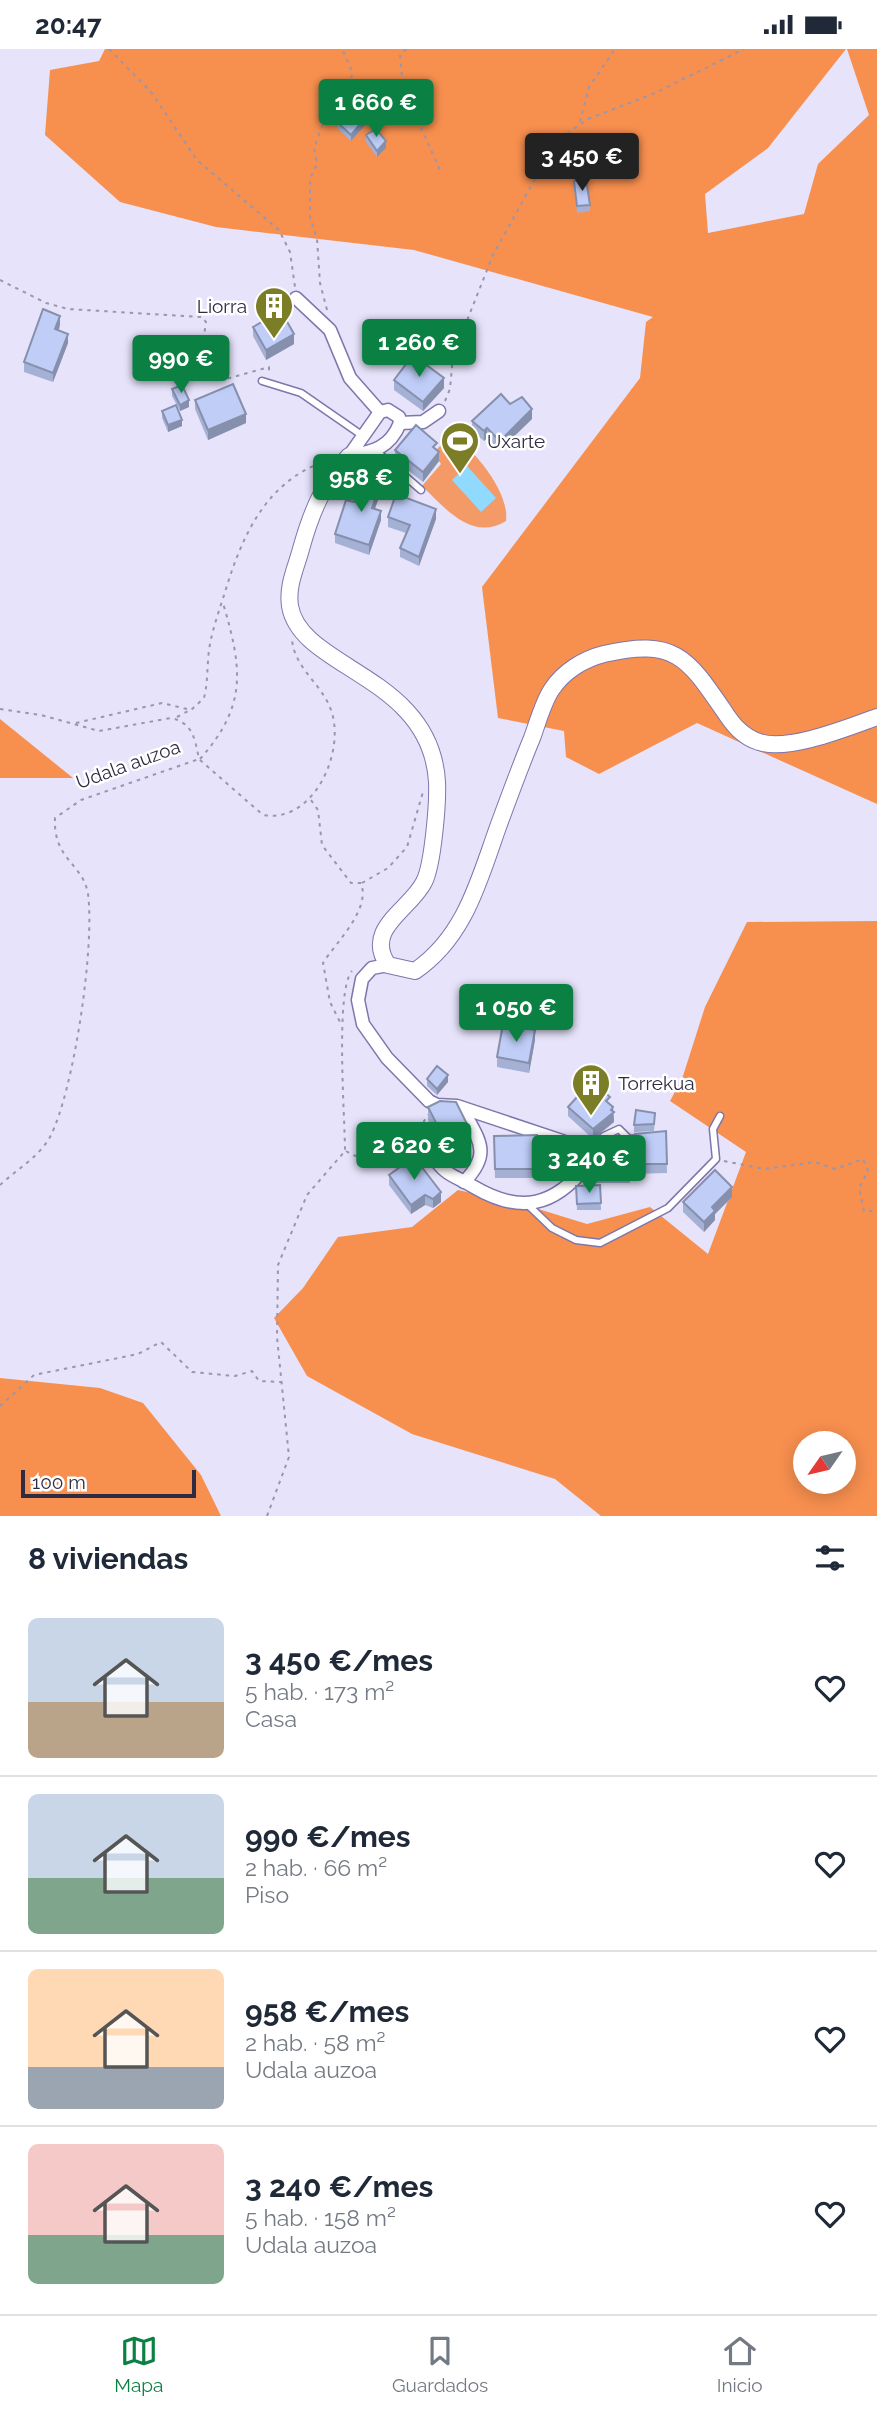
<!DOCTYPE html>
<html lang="es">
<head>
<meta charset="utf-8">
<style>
	:root { --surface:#fff; --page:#f2f2f3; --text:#1f2937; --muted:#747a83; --line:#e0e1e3; --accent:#0b8043 }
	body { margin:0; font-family:Raleway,sans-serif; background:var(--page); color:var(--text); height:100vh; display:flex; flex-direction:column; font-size:26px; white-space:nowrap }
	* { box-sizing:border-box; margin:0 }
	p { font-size:23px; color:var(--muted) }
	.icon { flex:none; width:38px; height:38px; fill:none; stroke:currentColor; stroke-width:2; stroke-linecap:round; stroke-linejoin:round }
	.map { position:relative; height:1467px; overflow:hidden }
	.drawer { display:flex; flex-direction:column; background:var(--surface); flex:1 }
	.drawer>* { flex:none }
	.needle { width:46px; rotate:236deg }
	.controls { position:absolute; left:793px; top:1382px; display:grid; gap:14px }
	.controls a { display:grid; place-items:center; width:63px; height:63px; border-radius:50%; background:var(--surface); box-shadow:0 4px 18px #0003; font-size:35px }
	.scale { position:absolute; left:21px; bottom:18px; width:175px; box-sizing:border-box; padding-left:7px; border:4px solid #2f2c42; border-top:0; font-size:19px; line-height:24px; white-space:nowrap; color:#2f2c42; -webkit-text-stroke:5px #fff; paint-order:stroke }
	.price { position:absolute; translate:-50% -60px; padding:0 16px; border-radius:7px; background:var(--accent); color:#fff; font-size:23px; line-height:46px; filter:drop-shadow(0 2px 4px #0008) }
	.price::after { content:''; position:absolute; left:50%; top:42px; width:21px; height:16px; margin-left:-10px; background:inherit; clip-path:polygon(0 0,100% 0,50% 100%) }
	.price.selected { background:#222; color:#fff }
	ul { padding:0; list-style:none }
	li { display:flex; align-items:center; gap:21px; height:175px; padding:0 28px }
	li+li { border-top:2px solid var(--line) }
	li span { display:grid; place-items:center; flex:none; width:196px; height:140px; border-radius:10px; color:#555 }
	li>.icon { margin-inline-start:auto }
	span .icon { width:84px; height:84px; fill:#fffc; stroke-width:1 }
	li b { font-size:30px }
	h2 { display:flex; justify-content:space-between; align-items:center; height:84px; padding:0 28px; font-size:30px }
	.status { display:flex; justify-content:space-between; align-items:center; height:49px; padding:0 35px; background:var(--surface); direction:ltr }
	.status svg { height:19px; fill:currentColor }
	.tab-bar { display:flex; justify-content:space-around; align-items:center; height:98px; border-top:2px solid var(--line); background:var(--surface); font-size:19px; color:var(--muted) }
	.tab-bar a { display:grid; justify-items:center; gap:4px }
	.tab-bar .selected { color:var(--accent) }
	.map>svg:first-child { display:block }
</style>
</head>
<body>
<div class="status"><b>20:47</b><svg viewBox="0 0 49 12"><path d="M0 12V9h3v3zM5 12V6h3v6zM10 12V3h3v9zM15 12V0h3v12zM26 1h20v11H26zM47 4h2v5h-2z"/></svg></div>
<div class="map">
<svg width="877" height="1467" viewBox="0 0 877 1467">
	<rect width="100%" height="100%" fill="#e6e3fb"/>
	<path fill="#f49a66" d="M448,382C472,398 510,442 506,472C472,493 445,459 422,437L441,415L433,404L442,395L440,391Z"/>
	<g fill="#f78f4f" fill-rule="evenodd">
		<polygon points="105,0 846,0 768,99 705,145 708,184 804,165 818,115 869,66 847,0 877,0 877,755 697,674 599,725 566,708 564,682 498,669 482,538 640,329 646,273 653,268 414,201 216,178 120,153 45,86 50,21 99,12"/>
		<polygon points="0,670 73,729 0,729"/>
		<path d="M877,872V1467H601L555,1430L412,1385L307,1327L274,1269L303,1239L338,1188L412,1178L458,1141L522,1155L587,1175L650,1158L708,1205L746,1103L670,1052L682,1030L705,958L747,873ZM805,1395H844V1433H805Z"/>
		<polygon points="0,1329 100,1339 143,1354 201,1426 221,1467 0,1467"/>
	</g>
	<polygon fill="#90daff" points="467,417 496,449 481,463 452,431"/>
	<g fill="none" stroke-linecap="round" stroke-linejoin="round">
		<defs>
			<g id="lane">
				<polyline points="262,332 301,344 363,387"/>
				<polyline points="376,402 421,441"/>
				<polyline points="586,1104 604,1087 619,1080 629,1090 642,1089"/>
				<polyline points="527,1155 552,1179 576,1191 600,1194 668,1159 716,1110 713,1080 720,1067"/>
			</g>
			<g id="street">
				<polyline points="296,249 330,281 350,329 380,363"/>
				<path d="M388,361L399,368L400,374C390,399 373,403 349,407L380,363Z"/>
				<polyline points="400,374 423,373 439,362"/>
				<path d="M388,916L372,919L362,930L358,951L363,975L387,1009L429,1052L437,1056L457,1057L571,1095L586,1104L587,1116C554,1158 520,1165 474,1138C452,1125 447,1128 432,1106"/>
				<path d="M462,1059C478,1091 493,1103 464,1133"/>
			</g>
			<path id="secondary" d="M349,407C323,434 311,464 301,500C296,519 287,536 290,557C300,620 431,626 437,733C438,753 433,816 424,833C410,861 363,880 388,916L415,922C465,888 479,831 498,778C509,748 520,718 532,689C538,673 543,653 552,640C564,622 584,610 604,605C675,589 687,608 724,662C733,676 743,688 759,693C788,703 849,678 877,668"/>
		</defs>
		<use href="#lane" stroke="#7e76ac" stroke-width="9"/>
		<use href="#street" stroke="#7e76ac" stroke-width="15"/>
		<use href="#secondary" stroke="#7e76ac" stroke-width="18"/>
		<g stroke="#9996ad" stroke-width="2" stroke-dasharray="3.5 5" stroke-linecap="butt">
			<polyline points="109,0 151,43 197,111 279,181 290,203 295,238"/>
			<polyline points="406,0 400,6 403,39 440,121"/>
			<polyline points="580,73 589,38 615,0"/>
			<polyline points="0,231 46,254 68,260 202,268 206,273 203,293 226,330 269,318 269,324"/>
			<polyline points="327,261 320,234 317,190 310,168 310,130 317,115 314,99 329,59 344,44 353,24 342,0"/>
			<polyline points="445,352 450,340 453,307 493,206 541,119 565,86 588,70 655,44 744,0"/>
			<path d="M0,660L41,666L99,682L171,669C193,674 195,690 199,710"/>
			<polyline points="177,668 190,661"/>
			<path d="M76,674L162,654L191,661L204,649C208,633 207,617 209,601C212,581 219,562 225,543C242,487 266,432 326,412"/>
			<path d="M200,710C248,656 242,619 223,554"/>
			<path d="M200,711L263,766C314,775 346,702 331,661C322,635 295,620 292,591"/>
			<path d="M311,751L318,761L322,796L351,834H361C371,861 336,893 323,914L330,953L341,975"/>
			<polyline points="362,834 388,819 407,798 423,743"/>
			<polyline points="422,1099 424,1072 429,1065"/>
			<path d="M346,1102C367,1115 397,1116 421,1106"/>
			<polyline points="724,1112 764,1120 815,1113 835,1120 863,1110 868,1122 859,1139 864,1162 877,1162"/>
			<path d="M0,1136C17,1120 38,1109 50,1088C74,1042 95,897 88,845C83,814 53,811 55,769L81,751L199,710"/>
			<polyline points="0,1357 34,1326 138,1305 161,1293 192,1323 235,1327 252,1322 259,1332 282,1333"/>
			<path d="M267,1467L289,1408L277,1288L278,1216L307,1146L345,1102C345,1069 335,941 352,922"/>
		</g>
		<use href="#lane" stroke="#fff" stroke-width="6"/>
		<use href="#street" stroke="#fff" stroke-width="12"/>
		<use href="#secondary" stroke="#fff" stroke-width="16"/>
	</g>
	<g fill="#a4b0d4">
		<polygon points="337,73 366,75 351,92 337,79"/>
		<polygon points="366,86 386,99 377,108 366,93"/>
		<polygon points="574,132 590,156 590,162 577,164"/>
		<polygon points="60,276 59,281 68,294 53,333 24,323 24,313"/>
		<polygon points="253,278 294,295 266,311 253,287"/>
		<polygon points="394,331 444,339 423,362 394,341"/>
		<polygon points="172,340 189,358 180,362 172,347"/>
		<polygon points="195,351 246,374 208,391 195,360"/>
		<polygon points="510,355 532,370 500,401 487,389 484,392 472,382 472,372"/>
		<polygon points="162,362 182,377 168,383 162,369"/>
		<polygon points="395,401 437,401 439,412 423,433 395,411"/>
		<polygon points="381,442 375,460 381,471 369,506 335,494 335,485 354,453"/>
		<polygon points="388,468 436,470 419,517 400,508 400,499 406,484 388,478"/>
		<polygon points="535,991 529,1024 497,1018 497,1008"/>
		<polygon points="427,1030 448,1033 437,1046 427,1037"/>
		<polygon points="610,1055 613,1058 614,1073 593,1090 568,1067 568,1058"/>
		<polygon points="428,1058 470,1110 455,1118 450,1114 428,1071"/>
		<polygon points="655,1070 654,1082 634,1083 634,1076"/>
		<polygon points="666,1082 667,1124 630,1125 630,1134 596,1134 597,1093 635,1093"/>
		<polygon points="494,1087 539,1120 539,1129 495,1129"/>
		<polygon points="389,1126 441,1153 433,1159 425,1156 411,1165 389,1136"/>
		<polygon points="600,1136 601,1161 577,1161 576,1137"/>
		<polygon points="732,1148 715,1165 715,1171 704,1183 683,1163 683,1153"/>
	</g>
	<g fill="#8690ad">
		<polygon points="366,68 366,75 351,92 351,86"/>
		<polygon points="386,92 386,99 377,108 377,102"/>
		<polygon points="60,267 60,276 55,290 55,280"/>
		<polygon points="68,285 68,294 53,333 53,324"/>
		<polygon points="294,285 294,295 266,311 266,301"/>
		<polygon points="444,329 444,339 423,362 423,353"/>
		<polygon points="189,351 189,358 180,362 180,356"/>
		<polygon points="532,360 532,370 500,401 500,392"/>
		<polygon points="246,365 246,374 208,391 208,381"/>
		<polygon points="182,371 182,377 168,383 168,376"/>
		<polygon points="487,379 487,389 484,392 484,382"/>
		<polygon points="439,403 439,412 423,433 423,423"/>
		<polygon points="381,433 381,442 372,468 372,459"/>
		<polygon points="436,460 436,470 419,517 419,508"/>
		<polygon points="381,462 381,471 369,506 369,496"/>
		<polygon points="535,981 535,991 529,1024 529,1014"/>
		<polygon points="448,1026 448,1033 437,1046 437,1040"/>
		<polygon points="613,1058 614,1073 593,1090 593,1080"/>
		<polygon points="470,1098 470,1110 455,1118 455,1105"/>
		<polygon points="732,1138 732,1148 715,1165 715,1171 704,1183 704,1173 712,1158"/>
		<polygon points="441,1143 441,1153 433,1159 433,1150"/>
		<polygon points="425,1146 425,1156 411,1165 411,1156"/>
	</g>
	<g fill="#bfcdf7" stroke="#8690ad" stroke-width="2">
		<polygon points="350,56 366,68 351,86 337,73"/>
		<polygon points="376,80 386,92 377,102 366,86"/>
		<polygon points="586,130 590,156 577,157 574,132"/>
		<polygon points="43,260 60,267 55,280 68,285 53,324 24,313"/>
		<polygon points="281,262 294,285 266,301 253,278"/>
		<polygon points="413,306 444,329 423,353 394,331"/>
		<polygon points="233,335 246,365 208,381 195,351"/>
		<polygon points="182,336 189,351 180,356 172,340"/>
		<polygon points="501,345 510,355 522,348 532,360 500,392 487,379 484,382 472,372"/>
		<polygon points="176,356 182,371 168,376 162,362"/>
		<polygon points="416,376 437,394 433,398 439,403 423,423 395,401"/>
		<polygon points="364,426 381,433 372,459 381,462 369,496 335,485 346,451 354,453"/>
		<polygon points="396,445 436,460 419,508 400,499 410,476 388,468"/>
		<polygon points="503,975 535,981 529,1014 497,1008"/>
		<polygon points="437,1017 448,1026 437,1040 427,1030"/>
		<polygon points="588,1036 597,1044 601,1040 610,1048 606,1052 613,1058 611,1061 614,1063 593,1080 568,1058"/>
		<polygon points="440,1052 456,1053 469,1079 470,1098 455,1105 450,1101 428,1058"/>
		<polygon points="636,1061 655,1064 654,1075 634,1076"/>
		<polygon points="666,1082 667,1115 630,1115 630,1125 596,1124 597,1093 635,1093 635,1085"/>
		<polygon points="537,1086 539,1120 495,1120 494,1087"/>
		<polygon points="414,1108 441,1143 433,1150 425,1146 411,1156 389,1126"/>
		<polygon points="715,1121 732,1138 712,1158 715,1162 704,1173 683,1153"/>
		<polygon points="600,1136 601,1154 577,1155 576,1137"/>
	</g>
	<defs>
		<symbol id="building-pin" viewBox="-11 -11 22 30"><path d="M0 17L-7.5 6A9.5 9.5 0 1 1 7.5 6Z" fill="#7c7e27" stroke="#fff"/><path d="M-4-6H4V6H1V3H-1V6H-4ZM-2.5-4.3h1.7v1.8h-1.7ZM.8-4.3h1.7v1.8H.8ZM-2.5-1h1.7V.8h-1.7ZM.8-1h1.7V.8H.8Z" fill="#fff"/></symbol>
		<symbol id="stadium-pin" viewBox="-11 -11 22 30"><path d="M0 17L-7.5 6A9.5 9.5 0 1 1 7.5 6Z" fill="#7c7e27" stroke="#fff"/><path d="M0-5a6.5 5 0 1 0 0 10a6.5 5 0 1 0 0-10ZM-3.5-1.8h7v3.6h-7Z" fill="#fff"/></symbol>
	</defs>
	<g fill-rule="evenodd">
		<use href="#building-pin" x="252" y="235" width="44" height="60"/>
		<use href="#stadium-pin" x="438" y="370" width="44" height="60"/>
		<use href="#building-pin" x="569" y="1012" width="44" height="60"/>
	</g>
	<g text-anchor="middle" stroke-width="5" stroke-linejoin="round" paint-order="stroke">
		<g font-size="19" fill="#2f2c42" stroke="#fff" text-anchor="start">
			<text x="247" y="264" text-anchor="end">Liorra</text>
			<text x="487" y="399">Uxarte</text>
			<text x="618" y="1041">Torrekua</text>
		</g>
		<g font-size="19" fill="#2f2c42" stroke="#fff">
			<text transform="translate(128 715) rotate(-20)" y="7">Udala auzoa</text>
		</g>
	</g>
</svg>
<div class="controls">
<a><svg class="needle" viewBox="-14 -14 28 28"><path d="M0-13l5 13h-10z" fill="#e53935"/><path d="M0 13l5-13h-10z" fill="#747a83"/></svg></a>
</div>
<div class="scale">100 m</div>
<b class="price" style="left:376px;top:90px">1 660 €</b>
<b class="price selected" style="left:582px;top:144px">3 450 €</b>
<b class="price" style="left:419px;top:330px">1 260 €</b>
<b class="price" style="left:181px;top:346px">990 €</b>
<b class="price" style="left:361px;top:465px">958 €</b>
<b class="price" style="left:516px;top:995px">1 050 €</b>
<b class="price" style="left:414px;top:1133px">2 620 €</b>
<b class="price" style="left:589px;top:1146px">3 240 €</b>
</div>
<section class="drawer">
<h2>8 viviendas<svg class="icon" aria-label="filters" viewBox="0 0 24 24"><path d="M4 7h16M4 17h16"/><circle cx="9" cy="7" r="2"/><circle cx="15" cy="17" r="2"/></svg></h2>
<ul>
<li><span style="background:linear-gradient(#c9d6e8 60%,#b9a48a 0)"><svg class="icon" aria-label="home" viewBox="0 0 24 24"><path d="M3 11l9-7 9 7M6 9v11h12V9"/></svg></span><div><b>3 450 €/mes</b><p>5 hab. · 173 m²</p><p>Casa</p></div><svg class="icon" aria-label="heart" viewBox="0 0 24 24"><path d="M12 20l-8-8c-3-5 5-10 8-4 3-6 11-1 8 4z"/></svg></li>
<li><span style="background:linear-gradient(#c9d6e8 60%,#7fa58c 0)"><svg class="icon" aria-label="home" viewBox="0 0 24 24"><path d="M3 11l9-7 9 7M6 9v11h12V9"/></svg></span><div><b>990 €/mes</b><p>2 hab. · 66 m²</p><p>Piso</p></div><svg class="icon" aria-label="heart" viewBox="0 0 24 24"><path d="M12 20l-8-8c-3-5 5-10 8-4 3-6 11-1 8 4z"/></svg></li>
<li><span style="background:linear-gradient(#ffd9b3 70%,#9aa5b1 0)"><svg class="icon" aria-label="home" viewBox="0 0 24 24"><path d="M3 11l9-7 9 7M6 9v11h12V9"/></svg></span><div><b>958 €/mes</b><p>2 hab. · 58 m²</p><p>Udala auzoa</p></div><svg class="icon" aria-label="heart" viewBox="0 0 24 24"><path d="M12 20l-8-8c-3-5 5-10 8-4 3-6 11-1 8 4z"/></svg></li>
<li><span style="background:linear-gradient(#f6c9c9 65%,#7fa58c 0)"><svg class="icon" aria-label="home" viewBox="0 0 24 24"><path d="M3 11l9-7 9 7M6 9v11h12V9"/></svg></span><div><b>3 240 €/mes</b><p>5 hab. · 158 m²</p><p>Udala auzoa</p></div><svg class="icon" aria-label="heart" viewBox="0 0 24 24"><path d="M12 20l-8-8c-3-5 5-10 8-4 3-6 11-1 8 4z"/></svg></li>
</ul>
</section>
<nav class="tab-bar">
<a class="selected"><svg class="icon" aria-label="map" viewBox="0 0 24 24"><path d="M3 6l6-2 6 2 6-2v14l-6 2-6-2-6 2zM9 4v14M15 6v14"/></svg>Mapa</a>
<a><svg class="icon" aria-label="saved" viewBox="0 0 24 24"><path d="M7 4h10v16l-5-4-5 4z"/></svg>Guardados</a>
<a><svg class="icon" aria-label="home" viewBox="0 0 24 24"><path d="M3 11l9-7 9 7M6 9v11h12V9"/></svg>Inicio</a>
</nav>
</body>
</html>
